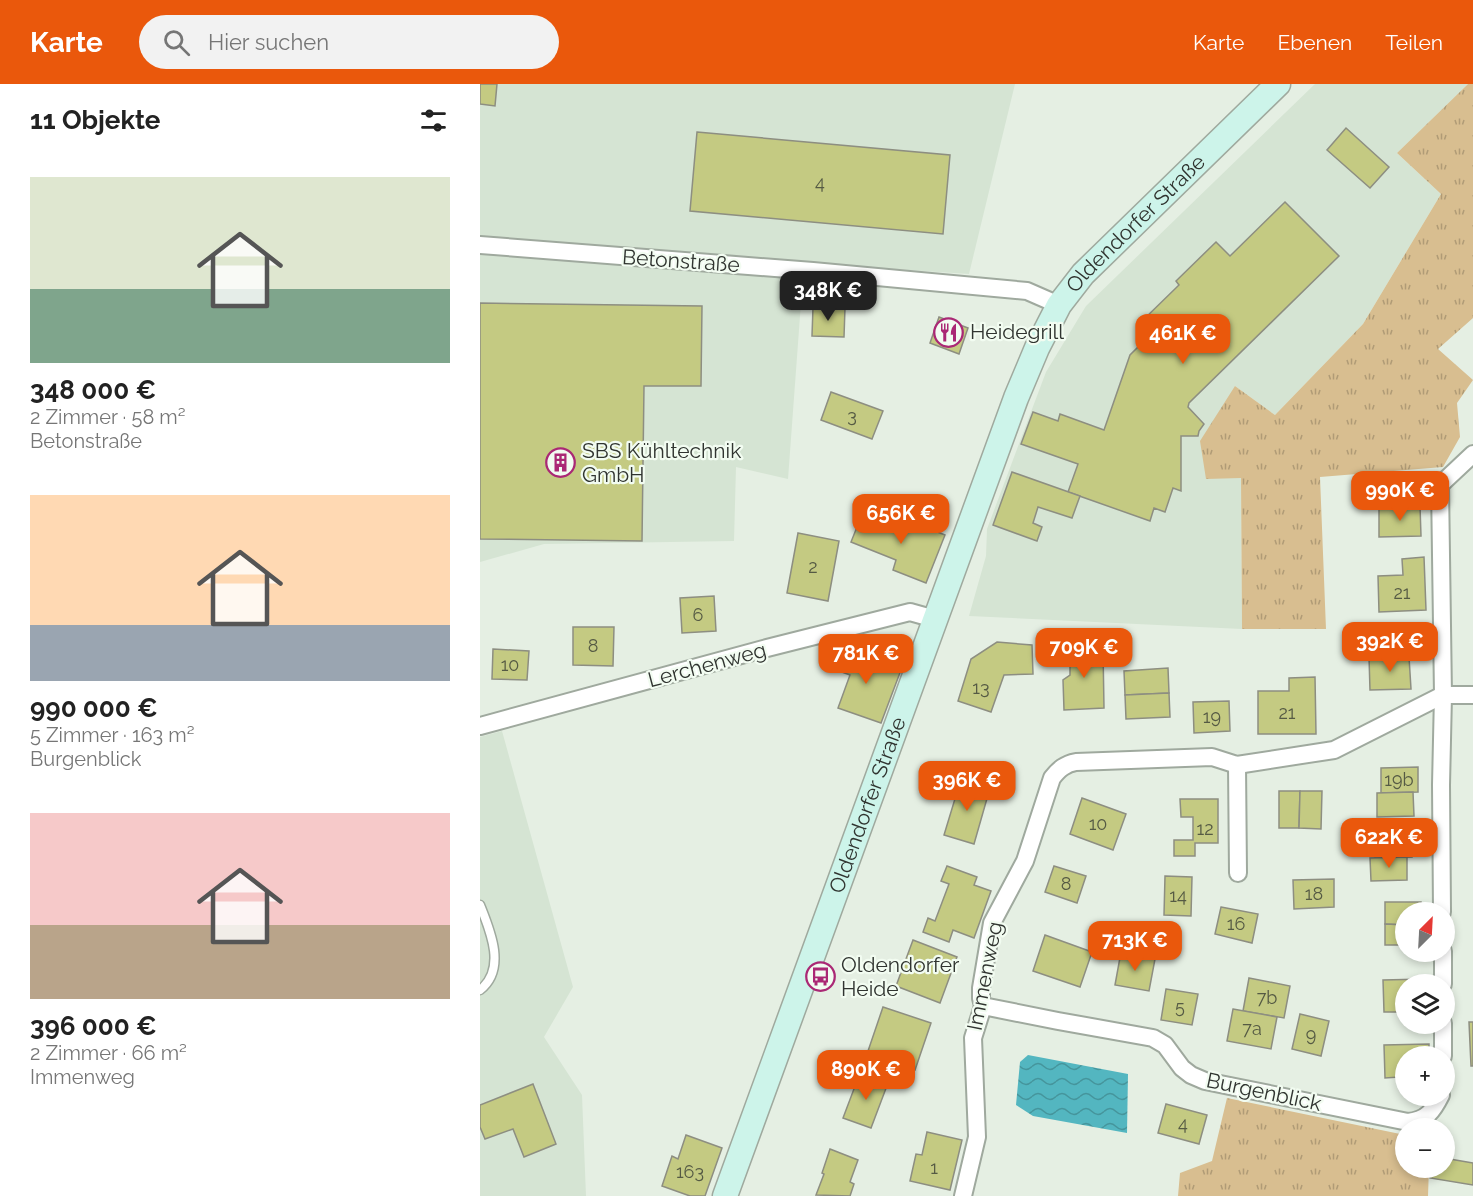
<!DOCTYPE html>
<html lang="de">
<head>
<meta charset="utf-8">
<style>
	:root { --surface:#fff; --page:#f2f2f2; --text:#222; --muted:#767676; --accent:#ea580c }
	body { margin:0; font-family:Raleway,sans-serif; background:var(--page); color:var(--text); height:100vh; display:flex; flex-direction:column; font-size:22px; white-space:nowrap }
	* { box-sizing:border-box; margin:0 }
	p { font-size:20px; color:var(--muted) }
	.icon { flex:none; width:33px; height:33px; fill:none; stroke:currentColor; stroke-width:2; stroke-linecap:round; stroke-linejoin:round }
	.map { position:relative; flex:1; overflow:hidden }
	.side { display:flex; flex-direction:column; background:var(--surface); width:480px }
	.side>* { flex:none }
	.needle { width:39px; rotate:24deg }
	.controls { position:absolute; left:915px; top:818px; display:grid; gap:12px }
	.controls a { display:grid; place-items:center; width:60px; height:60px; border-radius:50%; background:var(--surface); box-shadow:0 3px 9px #0003; font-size:30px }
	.price { position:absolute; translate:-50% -51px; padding:0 14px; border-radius:12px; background:var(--accent); color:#fff; font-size:20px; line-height:39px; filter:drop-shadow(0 2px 3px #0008) }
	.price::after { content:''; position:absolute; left:50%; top:36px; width:18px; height:14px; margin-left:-9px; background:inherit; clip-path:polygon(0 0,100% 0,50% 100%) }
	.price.current { background:#222; color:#fff }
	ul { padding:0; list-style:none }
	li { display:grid; align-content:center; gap:12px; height:318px; padding:0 30px }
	li span { display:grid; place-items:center; height:186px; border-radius:0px; color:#555 }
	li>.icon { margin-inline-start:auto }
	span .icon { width:108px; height:108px; fill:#fffc; stroke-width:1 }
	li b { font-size:26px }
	h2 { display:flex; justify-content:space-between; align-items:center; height:72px; padding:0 30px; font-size:26px }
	header { display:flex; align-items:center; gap:36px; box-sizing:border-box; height:84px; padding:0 30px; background:var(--accent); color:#fff }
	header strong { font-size:28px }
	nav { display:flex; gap:33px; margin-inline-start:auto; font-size:21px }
	.search { width:420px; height:54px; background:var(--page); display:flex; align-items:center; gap:15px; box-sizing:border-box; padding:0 21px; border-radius:33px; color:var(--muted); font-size:22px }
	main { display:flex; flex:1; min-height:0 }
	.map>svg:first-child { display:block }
</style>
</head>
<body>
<header>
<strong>Karte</strong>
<div class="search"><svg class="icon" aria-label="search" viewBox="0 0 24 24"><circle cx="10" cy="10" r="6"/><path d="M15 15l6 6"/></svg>Hier suchen</div>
<nav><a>Karte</a><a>Ebenen</a><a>Teilen</a></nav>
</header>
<main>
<section class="side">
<h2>11 Objekte<svg class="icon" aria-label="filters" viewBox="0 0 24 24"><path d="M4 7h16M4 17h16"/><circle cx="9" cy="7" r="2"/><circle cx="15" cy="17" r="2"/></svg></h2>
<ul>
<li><span style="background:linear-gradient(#dfe7d0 60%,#7fa58c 0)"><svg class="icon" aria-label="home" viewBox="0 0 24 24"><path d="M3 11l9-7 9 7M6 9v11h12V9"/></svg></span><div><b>348 000 €</b><p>2 Zimmer · 58 m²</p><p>Betonstraße</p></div></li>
<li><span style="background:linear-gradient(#ffd9b3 70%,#9aa5b1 0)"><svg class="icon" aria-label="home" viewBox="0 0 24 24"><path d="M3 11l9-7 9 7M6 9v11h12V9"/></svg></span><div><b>990 000 €</b><p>5 Zimmer · 163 m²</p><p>Burgenblick</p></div></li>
<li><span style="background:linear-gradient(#f6c9c9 60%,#b9a48a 0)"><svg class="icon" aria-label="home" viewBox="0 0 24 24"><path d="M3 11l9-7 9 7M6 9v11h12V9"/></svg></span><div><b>396 000 €</b><p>2 Zimmer · 66 m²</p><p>Immenweg</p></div></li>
</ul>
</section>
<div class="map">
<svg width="993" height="1112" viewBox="0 0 993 1112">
	<defs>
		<pattern id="grass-tufts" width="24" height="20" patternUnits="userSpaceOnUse" patternTransform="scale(1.5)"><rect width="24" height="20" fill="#d8be90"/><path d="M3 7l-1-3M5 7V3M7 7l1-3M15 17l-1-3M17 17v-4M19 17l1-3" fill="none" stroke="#b09b76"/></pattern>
		<pattern id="water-waves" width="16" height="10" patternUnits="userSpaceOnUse" patternTransform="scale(1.5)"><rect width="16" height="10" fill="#53b6c0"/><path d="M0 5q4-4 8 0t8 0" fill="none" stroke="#45959c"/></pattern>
	</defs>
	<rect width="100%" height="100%" fill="#e5efe3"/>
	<g fill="#d5e4d3">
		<polygon points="0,0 535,0 489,190 337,180 322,205 308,395 256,383 254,457 64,460 0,478"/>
		<polygon points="835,0 988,0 917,69 961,110 883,240 795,331 755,302 761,394 762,545 489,532 506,472 507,445 566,288 606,222"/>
		<polygon points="22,647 93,903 64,953 102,1011 106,1112 0,1112 0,653"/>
	</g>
	<g fill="url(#grass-tufts)">
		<polygon points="988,0 993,0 993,234 958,265 993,296 977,319 980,353 963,383 840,393 846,545 762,545 761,394 726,395 720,357 755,302 795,331 883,240 961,110 917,69"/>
		<polygon points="747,1014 925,1051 926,1083 949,1083 948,1112 698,1112 700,1089 732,1077"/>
	</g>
	<polygon fill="url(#water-waves)" points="548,971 648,990 647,1049 553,1032 536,1021 540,978"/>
	<g fill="#c4ca82" stroke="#8d8e81" stroke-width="1.5">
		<polygon points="0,0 17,0 15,22 0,20"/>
		<polygon points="866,44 909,83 890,104 847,66"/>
		<polygon points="217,48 470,71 463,150 210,127"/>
		<polygon points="805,118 859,172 709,319 708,323 724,340 719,347 718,352 701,352 701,407 693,404 685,428 674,424 670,437 588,408 598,380 541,360 553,328 578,337 580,330 624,346 650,271 670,251 659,240 699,201 696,197 736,158 750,172"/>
		<polygon points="0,219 222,222 221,302 164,302 162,457 0,455"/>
		<polygon points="333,223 365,224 364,253 332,252"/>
		<polygon points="459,233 488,244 479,270 450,259"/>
		<polygon points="351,308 403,327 392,355 341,336"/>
		<polygon points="532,388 600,412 592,434 558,423 553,439 562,443 557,457 513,441"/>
		<polygon points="940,422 941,452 899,453 899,423"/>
		<polygon points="383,428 427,445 430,437 465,451 446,499 413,486 416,476 371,458"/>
		<polygon points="318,449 359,457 348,517 307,509"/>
		<polygon points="944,473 946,526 899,528 898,492 923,491 922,475"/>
		<polygon points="234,512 236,547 202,549 200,514"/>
		<polygon points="93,543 134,543 133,582 93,581"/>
		<polygon points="517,558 552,561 553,590 524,591 511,628 478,617 491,575"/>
		<polygon points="358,563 421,586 401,639 358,624 370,591 351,584"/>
		<polygon points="13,565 49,567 47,596 12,595"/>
		<polygon points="584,565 623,565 624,624 584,626 583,596 590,591 590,580 583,578"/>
		<polygon points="889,573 929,573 931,605 890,606"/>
		<polygon points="688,584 689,609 645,611 644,587"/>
		<polygon points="835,593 836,650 778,650 778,607 809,607 809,594"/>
		<polygon points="689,609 690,633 646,635 645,611"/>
		<polygon points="749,617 750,647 714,649 713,618"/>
		<polygon points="938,683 938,708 901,709 901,684"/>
		<polygon points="481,695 510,704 494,760 464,751"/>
		<polygon points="799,707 820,707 819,744 799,744"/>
		<polygon points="820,707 842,707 841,745 819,744"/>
		<polygon points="933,708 934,732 897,733 897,709"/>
		<polygon points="602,714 646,730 633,766 590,750"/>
		<polygon points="700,715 738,715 738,759 715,759 715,772 694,772 694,756 713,756 713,733 701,733"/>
		<polygon points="931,747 932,773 895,774 895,748"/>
		<polygon points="927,773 927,796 891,797 890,774"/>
		<polygon points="467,782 497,793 494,801 511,807 494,854 473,846 469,858 443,848 448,834 455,837 469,800 461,797"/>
		<polygon points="574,782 606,792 597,819 565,808"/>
		<polygon points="685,792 712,793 711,832 684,831"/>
		<polygon points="854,795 854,823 814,825 813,796"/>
		<polygon points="905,818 941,818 941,828 926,828 926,841 905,840"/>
		<polygon points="741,823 778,830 772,859 735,850"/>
		<polygon points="905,840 926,841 926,861 905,861"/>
		<polygon points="565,851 612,868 600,903 553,887"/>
		<polygon points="433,856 477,873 460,919 416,902"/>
		<polygon points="641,868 675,875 669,907 635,901"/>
		<polygon points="769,894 810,902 804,934 763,927"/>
		<polygon points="945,895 945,900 926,900 926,928 904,928 903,896"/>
		<polygon points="686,905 718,910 712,941 681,936"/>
		<polygon points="403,923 451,939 435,986 387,970"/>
		<polygon points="753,925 797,933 791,965 747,957"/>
		<polygon points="820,930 849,937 841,972 812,965"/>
		<polygon points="989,938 993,938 993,982 991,982"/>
		<polygon points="949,960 949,972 926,972 926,1002 919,1002 919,993 905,994 904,961"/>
		<polygon points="380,989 408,999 391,1044 363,1034"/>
		<polygon points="53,1000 76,1060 44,1073 33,1045 5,1055 0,1043 0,1021"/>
		<polygon points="686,1020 727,1031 719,1060 678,1049"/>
		<polygon points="447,1048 482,1056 470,1106 430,1097 436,1070 442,1071"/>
		<polygon points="206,1051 242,1064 225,1112 210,1112 182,1102 192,1072 198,1075"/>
		<polygon points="350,1065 378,1076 370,1098 374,1100 370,1112 336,1111 344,1090 342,1089"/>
		<polygon points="964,1074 993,1079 993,1101 950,1094 952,1083 964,1083"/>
	</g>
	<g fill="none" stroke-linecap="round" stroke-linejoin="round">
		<defs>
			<path id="lane" d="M0,821C10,846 27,885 0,906"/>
			<g id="street">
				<polyline points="0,161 333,187 547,207 579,221"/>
				<polyline points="0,642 287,564 430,528 455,535"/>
				<polyline points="757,681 758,789"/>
				<polyline points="962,828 961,701 963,611 960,401 993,370"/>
				<polyline points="963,867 963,900"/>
				<path d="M503,922L578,937L673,954L685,961L702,984L711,991L725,997L928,1038C947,1036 953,1027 961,1011"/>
				<polyline points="963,939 963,972"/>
				<path d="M483,1112L497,1053L493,954L503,922L501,914V904L512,839L545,777L572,694C579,685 585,680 596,678L732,673L757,681L854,666L963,611H993"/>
			</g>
			<g id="secondary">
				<path id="s1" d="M245,1112L536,314L557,264L579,221L603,190L798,0"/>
			</g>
		</defs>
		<use href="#lane" stroke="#9fa99e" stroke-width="11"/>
		<use href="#street" stroke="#9fa99e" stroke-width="20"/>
		<use href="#secondary" stroke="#9fa99e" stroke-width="27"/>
		<use href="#lane" stroke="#fff" stroke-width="8"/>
		<use href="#street" stroke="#fff" stroke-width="16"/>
		<use href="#secondary" stroke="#cdf4ea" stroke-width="24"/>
	</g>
	<defs>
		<symbol id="restaurant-ring" viewBox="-11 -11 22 22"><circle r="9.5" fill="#f2fcf1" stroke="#aa2875" stroke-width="1.5"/><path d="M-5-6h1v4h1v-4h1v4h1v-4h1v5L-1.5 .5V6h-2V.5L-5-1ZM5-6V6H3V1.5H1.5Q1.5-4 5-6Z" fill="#aa2875"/></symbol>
		<symbol id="building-ring" viewBox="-11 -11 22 22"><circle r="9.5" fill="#f2fcf1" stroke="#aa2875" stroke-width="1.5"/><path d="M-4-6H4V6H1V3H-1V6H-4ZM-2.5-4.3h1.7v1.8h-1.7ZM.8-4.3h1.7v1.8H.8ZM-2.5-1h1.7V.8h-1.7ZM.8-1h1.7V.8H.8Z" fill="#aa2875"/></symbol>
		<symbol id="bus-ring" viewBox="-11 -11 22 22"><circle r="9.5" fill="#f2fcf1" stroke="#aa2875" stroke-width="1.5"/><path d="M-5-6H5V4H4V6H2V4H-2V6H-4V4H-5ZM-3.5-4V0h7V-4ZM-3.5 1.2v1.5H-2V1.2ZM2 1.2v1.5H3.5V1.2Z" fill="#aa2875"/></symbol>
	</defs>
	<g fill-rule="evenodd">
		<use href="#restaurant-ring" x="452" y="232" width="33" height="33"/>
		<use href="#building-ring" x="64" y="362" width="33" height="33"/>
		<use href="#bus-ring" x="324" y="876" width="33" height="33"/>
	</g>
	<g text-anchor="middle" stroke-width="4.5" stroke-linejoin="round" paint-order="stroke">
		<g font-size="18" fill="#555a44">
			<text x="340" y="105">4</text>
			<text x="372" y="338">3</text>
			<text x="333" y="489">2</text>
			<text x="922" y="515">21</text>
			<text x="218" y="537">6</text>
			<text x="113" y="568">8</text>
			<text x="30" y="587">10</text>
			<text x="501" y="610">13</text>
			<text x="807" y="635">21</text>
			<text x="732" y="639">19</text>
			<text x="919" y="702">19b</text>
			<text x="618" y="746">10</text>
			<text x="725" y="751">12</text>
			<text x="586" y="806">8</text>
			<text x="834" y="816">18</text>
			<text x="698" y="818">14</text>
			<text x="756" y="846">16</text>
			<text x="787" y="920">7b</text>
			<text x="700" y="929">5</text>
			<text x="772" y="951">7a</text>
			<text x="831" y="957">9</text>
			<text x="703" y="1046">4</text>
			<text x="454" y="1090">1</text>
			<text x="210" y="1094">163</text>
		</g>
		<g font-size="21" fill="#303430" stroke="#f2fcf1">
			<text dy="7" stroke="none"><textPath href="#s1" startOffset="1064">Oldendorfer Straße</textPath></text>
			<text transform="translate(201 177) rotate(4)" y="7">Betonstraße</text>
			<text transform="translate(227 581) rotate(-15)" y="7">Lerchenweg</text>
			<text dy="7" stroke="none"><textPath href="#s1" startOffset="416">Oldendorfer Straße</textPath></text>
			<text transform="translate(505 892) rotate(-79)" y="7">Immenweg</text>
			<text transform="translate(784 1008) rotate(12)" y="7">Burgenblick</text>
		</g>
		<g font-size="21" fill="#303430" stroke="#f2fcf1" text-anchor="start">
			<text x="490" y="255">Heidegrill</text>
			<text x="102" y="374">SBS Kühltechnik<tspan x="102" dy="24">GmbH</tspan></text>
			<text x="361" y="888">Oldendorfer<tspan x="361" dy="24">Heide</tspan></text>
		</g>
	</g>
</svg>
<div class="controls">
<a><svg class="needle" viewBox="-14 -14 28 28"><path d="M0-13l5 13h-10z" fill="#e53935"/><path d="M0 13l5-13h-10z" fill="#767676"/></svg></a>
<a><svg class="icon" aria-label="layers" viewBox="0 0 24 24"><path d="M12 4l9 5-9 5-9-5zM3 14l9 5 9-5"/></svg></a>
<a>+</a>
<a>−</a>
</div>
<b class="price current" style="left:348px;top:238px">348K €</b>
<b class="price" style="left:703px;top:281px">461K €</b>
<b class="price" style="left:920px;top:438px">990K €</b>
<b class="price" style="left:421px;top:461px">656K €</b>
<b class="price" style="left:910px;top:589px">392K €</b>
<b class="price" style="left:604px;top:595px">709K €</b>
<b class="price" style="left:386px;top:601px">781K €</b>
<b class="price" style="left:487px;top:728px">396K €</b>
<b class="price" style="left:909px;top:785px">622K €</b>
<b class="price" style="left:655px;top:888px">713K €</b>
<b class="price" style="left:386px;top:1017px">890K €</b>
</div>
</main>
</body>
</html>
